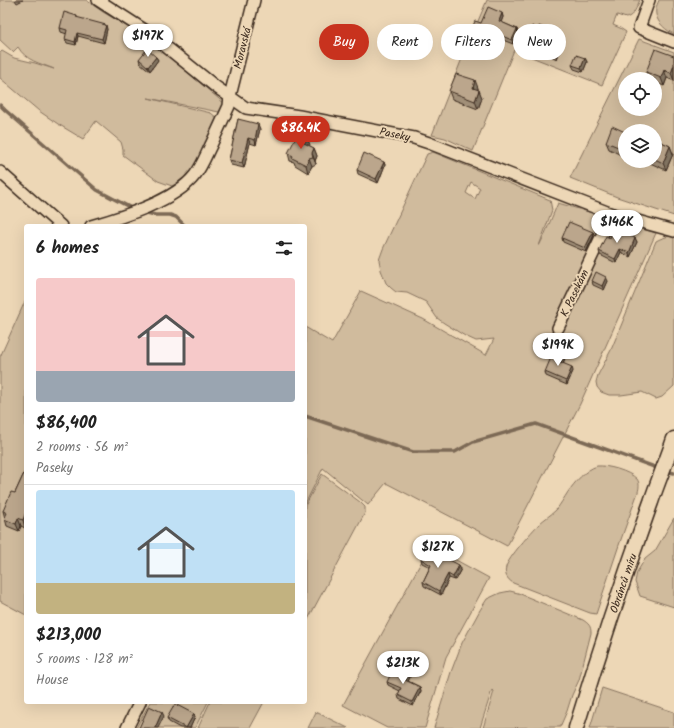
<!DOCTYPE html>
<html lang="en">
<head>
<meta charset="utf-8">
<style>
	:root { --surface:#fff; --page:#f2f2f2; --text:#222; --muted:#767676; --line:#e0e0e0; --accent:#c8321e }
	body { margin:0; font-family:Kalam,sans-serif; background:var(--page); color:var(--text); height:100vh; display:flex; flex-direction:column; font-size:15px; white-space:nowrap }
	* { box-sizing:border-box; margin:0 }
	p { font-size:13px; color:var(--muted) }
	.icon { flex:none; width:22px; height:22px; fill:none; stroke:currentColor; stroke-width:2; stroke-linecap:round; stroke-linejoin:round }
	.map { position:relative; flex:1; overflow:hidden }
	.side { position:absolute; left:24px; top:224px; width:283px; height:480px; display:flex; flex-direction:column; background:var(--surface); border-radius:4px; box-shadow:0 4px 16px #0002 }
	.side>* { flex:none }
	.hud { position:absolute; left:319px; top:24px; width:295px; height:36px; display:flex; gap:8px }
	.tools { position:absolute; left:618px; top:72px; display:grid; gap:8px }
	.tools a { display:grid; place-items:center; width:44px; height:44px; border-radius:50%; background:var(--surface); box-shadow:0 4px 16px #0002; font-size:20px }
	.price { position:absolute; translate:-50% -34px; padding:0 9px; border-radius:14px; background:#fff; color:#222; font-size:13px; line-height:26px; filter:drop-shadow(0 1px 2px #0008) }
	.price::after { content:''; position:absolute; left:50%; top:24px; width:12px; height:9px; margin-left:-6px; background:inherit; clip-path:polygon(0 0,100% 0,50% 100%) }
	.price.on { background:var(--accent); color:#fff }
	ul { padding:0; list-style:none }
	li { display:grid; align-content:center; gap:8px; height:212px; padding:0 12px }
	li+li { border-top:1px solid var(--line) }
	li span { display:grid; place-items:center; height:124px; border-radius:4px; color:#555 }
	li>.icon { margin-inline-start:auto }
	span .icon { width:72px; height:72px; fill:#fffc; stroke-width:1 }
	li b { font-size:17px }
	h2 { display:flex; justify-content:space-between; align-items:center; height:48px; padding:0 12px; font-size:17px }
	.chip { padding:0 14px; border-radius:18px; background:var(--surface); box-shadow:0 4px 16px #0002; font-size:14px; line-height:36px }
	.chip.on { background:var(--accent); color:#fff }
	.map>svg:first-child { display:block }
</style>
</head>
<body>
<div class="map">
<svg width="674" height="728" viewBox="0 0 674 728">
	<rect width="100%" height="100%" fill="#edd7b6"/>
	<filter id="ink" filterUnits="userSpaceOnUse"><feTurbulence type="fractalNoise" baseFrequency=".025" numOctaves="2"/><feDisplacementMap in="SourceGraphic" scale="8" xChannelSelector="R" yChannelSelector="G"/><feConvolveMatrix kernelMatrix="1 2 1 2 8 2 1 2 1" color-interpolation-filters="sRGB"/></filter>
	<g filter="url(#ink)">
		<g fill="#d0bb9d" stroke="#86725e" fill-rule="evenodd">
			<path d="M0,0H86L103,12L147,38L225,104L219,112L148,98L211,113L217,118L208,142L191,173L186,178L172,186L158,181L123,155V149L121,142L96,121L83,139L58,124L39,111L0,78V53L2,51L14,58L35,63L54,69C40,63 26,61 18,47L13,52L0,40Z"/>
			<path d="M487,0H640C636,8 635,15 626,18L617,15L613,25L620,28L626,32L602,85L514,50L473,151L445,138L432,135L461,61Z"/>
			<path d="M659,0H674V34C665,30 654,20 656,9C656,6 658,3 659,0Z"/>
			<path d="M639,39L674,52V216L617,197L570,178ZM625,79H655V109H625ZM625,131H655V161H625Z"/>
			<path d="M433,152L550,200L552,210L539,246L544,236L558,203L603,216L593,235L585,262L611,219L656,233L580,404L507,546L386,483L368,505L323,468L305,504V327L332,343L361,291L423,319L486,355L494,339L476,341L465,336L444,323L437,318L426,302L407,293L396,292L391,288L386,283L381,270L379,260L383,249L427,154ZM471,182L480,188L475,199L466,193Z"/>
			<polygon points="669,236 674,238 674,386 662,397 656,399 642,392 621,395 609,395 601,392 597,387 596,382 598,375 611,350 656,241 660,239"/>
			<polygon points="26,299 26,615 0,601 0,357"/>
			<path d="M597,466C607,465 629,471 637,479C640,483 639,488 638,492L619,545L596,614L590,613L513,583C507,579 504,574 506,567C508,558 532,531 539,524C544,519 551,515 556,510C560,505 564,498 568,492C575,482 585,470 597,466Z"/>
			<polygon points="322,474 360,502 365,507 365,513 305,625 305,506"/>
			<polygon points="674,518 674,607 640,596 635,582 637,572 645,559 655,551"/>
			<polygon points="430,546 489,578 446,657 425,728 387,728 343,705"/>
			<path d="M510,591L518,593L583,620C589,624 591,626 591,633L579,680L572,695L567,711L560,727L483,728L494,691L493,690L491,693L480,728H434L451,672L462,643L480,610L487,599L500,593Z"/>
			<polygon points="602,688 674,712 674,728 590,728"/>
			<polygon points="150,702 208,702 195,728 136,728"/>
			<polygon points="210,702 264,702 250,728 198,728"/>
			<polygon points="316,712 348,728 308,728"/>
		</g>
		<g fill="none" stroke-linecap="round" stroke-linejoin="round">
			<g stroke="#7c6955" stroke-width="3.5">
				<polyline points="0,105 5,110 97,190 133,209"/>
				<polyline points="143,212 155,215 170,215 176,217 185,226"/>
				<polyline points="305,416 413,452 455,452 473,442 536,424 660,469"/>
				<polyline points="665,471 674,473"/>
			</g>
			<defs>
				<g id="minor">
					<polyline points="98,0 149,33 216,87 246,108 299,116 414,138 429,143 612,214 674,231"/>
					<polyline points="649,0 639,28 674,42"/>
					<polyline points="0,172 61,226"/>
					<path d="M91,226C123,217 175,201 195,175C202,166 206,155 211,145C217,132 223,119 229,106L230,96L254,0"/>
					<polyline points="558,328 612,214"/>
					<polyline points="127,728 140,702"/>
				</g>
				<path id="major" d="M576,728C599,652 624,577 651,502C658,481 667,460 674,439"/>
			</defs>
			<use href="#minor" stroke="#3b2a1e" stroke-width="14"/>
			<use href="#major" stroke="#3b2a1e" stroke-width="17"/>
			<use href="#minor" stroke="#edd7b6" stroke-width="11"/>
			<use href="#major" stroke="#edd7b6" stroke-width="14"/>
		</g>
		<g fill="#a18f78" stroke="#3b2a1e">
			<polygon points="15,0 23,0 17,3"/>
			<polygon points="502,13 503,17 501,22 517,29 518,33 513,44 503,40 500,41 487,36 485,41 472,35 471,31 481,23"/>
			<polygon points="77,16 77,18 107,29 104,43 78,36 76,45 67,43 65,39 67,34 61,32 60,28"/>
			<polygon points="538,29 561,35 563,43 557,59 536,50 535,47 530,45 527,38"/>
			<polygon points="674,56 674,81 667,78 664,86 655,82 655,79 648,79 646,72"/>
			<polygon points="156,57 158,60 150,71 140,63 139,59"/>
			<polygon points="585,58 587,62 583,72 574,69 572,65"/>
			<polygon points="478,88 478,90 482,98 478,109 452,99 449,91"/>
			<polygon points="238,119 260,129 256,145 250,143 244,168 231,165 229,160"/>
			<polygon points="625,132 625,157 609,149 606,142"/>
			<polygon points="655,139 670,146 673,154 666,170 650,163 649,161 655,161"/>
			<polygon points="310,145 309,146 314,148 317,156 315,161 316,164 312,166 308,173 295,165 294,162 290,161 288,153"/>
			<polygon points="384,162 385,165 378,183 358,174 357,170"/>
			<polygon points="593,232 594,235 586,252 563,242 562,238"/>
			<polygon points="635,238 637,242 630,257 621,252 616,263 600,255 599,251"/>
			<polygon points="592,281 608,281 604,290 593,285"/>
			<polygon points="564,354 565,358 563,363 573,371 567,385 546,376 545,372"/>
			<polygon points="26,469 26,526 25,528 21,526 19,531 7,526 3,511 15,493"/>
			<polygon points="421,559 459,565 461,569 455,580 449,578 441,595 424,586 423,582 430,567 422,563"/>
			<polygon points="410,677 408,681 420,687 421,691 413,706 399,699 398,695 400,691 388,685 387,682"/>
			<polygon points="194,714 195,717 190,728 180,728 169,722 167,718"/>
		</g>
		<g fill="#837462" stroke="#3b2a1e">
			<polygon points="502,13 503,17 500,25 499,21"/>
			<polygon points="106,25 107,29 104,43 102,39"/>
			<polygon points="517,29 518,33 513,44 512,40"/>
			<polygon points="485,32 487,36 485,41 483,37"/>
			<polygon points="77,33 78,36 76,45 75,42"/>
			<polygon points="561,35 563,43 557,59 554,51"/>
			<polygon points="156,57 158,60 150,71 148,67"/>
			<polygon points="585,58 587,62 583,72 581,68"/>
			<polygon points="674,65 674,81 671,73"/>
			<polygon points="664,70 667,78 664,86 661,78"/>
			<polygon points="475,80 478,88 476,96 473,88"/>
			<polygon points="479,90 482,98 478,109 475,101"/>
			<polygon points="258,124 260,129 256,145 255,140"/>
			<polygon points="307,137 310,145 307,151 304,143"/>
			<polygon points="248,138 250,143 244,168 242,163"/>
			<polygon points="625,144 625,155 623,149"/>
			<polygon points="670,146 673,154 666,170 663,163"/>
			<polygon points="314,148 317,156 315,161 316,164 312,153"/>
			<polygon points="309,158 312,166 308,173 306,165"/>
			<polygon points="384,162 385,165 378,183 376,179"/>
			<polygon points="593,232 594,235 586,252 585,248"/>
			<polygon points="635,238 637,242 630,257 629,253"/>
			<polygon points="620,249 621,252 616,263 615,259"/>
			<polygon points="606,277 608,281 604,290 602,286"/>
			<polygon points="564,354 565,358 562,366 560,362"/>
			<polygon points="572,367 573,371 567,385 566,381"/>
			<polygon points="26,512 26,526 25,528 23,520"/>
			<polygon points="18,518 21,526 19,531 16,524"/>
			<polygon points="459,565 461,569 455,580 453,577"/>
			<polygon points="448,574 449,578 441,595 439,591"/>
			<polygon points="408,674 410,677 407,684 405,680"/>
			<polygon points="420,687 421,691 413,706 412,702"/>
			<polygon points="162,712 164,716 158,728 155,728"/>
			<polygon points="194,714 195,717 190,728 186,728"/>
		</g>
		<g fill="#bba68c" stroke="#3b2a1e">
			<polygon points="488,7 502,13 499,21 517,29 512,40 502,36 498,37 485,32 483,37 471,31 475,21 481,23"/>
			<polygon points="64,12 77,16 76,17 106,25 102,39 77,33 75,42 65,39 67,30 60,28"/>
			<polygon points="532,26 538,29 539,26 561,35 554,51 533,43 534,40 527,38"/>
			<polygon points="147,49 156,57 148,67 139,59"/>
			<polygon points="655,49 674,56 674,65 671,73 664,70 661,78 646,72"/>
			<polygon points="576,55 585,58 581,68 572,65"/>
			<polygon points="456,74 475,80 473,88 479,90 475,101 449,91"/>
			<polygon points="238,119 258,124 255,140 248,138 242,163 229,160"/>
			<polygon points="612,126 625,132 625,144 623,149 606,142"/>
			<polygon points="298,133 307,137 304,143 314,148 312,153 313,157 309,158 306,165 292,158 293,156 288,153"/>
			<polygon points="655,139 670,146 663,163 655,159"/>
			<polygon points="364,153 384,162 376,179 357,170"/>
			<polygon points="569,222 593,232 585,248 562,238"/>
			<polygon points="614,228 635,238 629,253 620,249 615,259 599,251 606,236 610,238"/>
			<polygon points="596,272 606,277 602,286 592,281"/>
			<polygon points="554,350 564,354 560,362 572,367 566,381 545,372"/>
			<polygon points="26,469 26,512 23,520 18,518 16,524 4,519 7,513 3,511 11,492 15,493"/>
			<polygon points="427,548 459,565 453,577 448,574 439,591 423,582 431,565 421,559"/>
			<polygon points="394,667 408,674 405,680 420,687 412,702 398,695 401,688 387,682"/>
			<polygon points="175,704 194,714 186,728 167,718"/>
			<polygon points="149,706 162,712 155,728 139,728"/>
		</g>
	</g>
	<g text-anchor="middle" stroke-width="4" stroke-linejoin="round" paint-order="stroke">
		<g font-size="11" fill="#3b2a1e" stroke="#edd7b6">
			<text transform="translate(242 48) rotate(-76)" y="4">Moravská</text>
			<text transform="translate(395 134) rotate(12)" y="4">Paseky</text>
			<text transform="translate(574 293) rotate(-64)" y="4">K Pasekám</text>
			<text transform="translate(623 583) rotate(-71)" y="4">Obránců míru</text>
		</g>
	</g>
</svg>
<div class="tools">
<a><svg class="icon" aria-label="locate" viewBox="0 0 24 24"><circle cx="12" cy="12" r="6"/><path d="M12 2v4M12 18v4M2 12h4M18 12h4"/></svg></a>
<a><svg class="icon" aria-label="layers" viewBox="0 0 24 24"><path d="M12 4l9 5-9 5-9-5zM3 14l9 5 9-5"/></svg></a>
</div>
<b class="price" style="left:148px;top:58px">$197K</b>
<b class="price on" style="left:301px;top:150px">$86.4K</b>
<b class="price" style="left:617px;top:244px">$146K</b>
<b class="price" style="left:558px;top:367px">$199K</b>
<b class="price" style="left:438px;top:569px">$127K</b>
<b class="price" style="left:403px;top:685px">$213K</b>
<div class="hud">
<a class="chip on">Buy</a>
<a class="chip">Rent</a>
<a class="chip">Filters</a>
<a class="chip">New</a>
</div>
<section class="side">
<h2>6 homes<svg class="icon" aria-label="filters" viewBox="0 0 24 24"><path d="M4 7h16M4 17h16"/><circle cx="9" cy="7" r="2"/><circle cx="15" cy="17" r="2"/></svg></h2>
<ul>
<li><span style="background:linear-gradient(#f6c9c9 75%,#9aa5b1 0)"><svg class="icon" aria-label="home" viewBox="0 0 24 24"><path d="M3 11l9-7 9 7M6 9v11h12V9"/></svg></span><div><b>$86,400</b><p>2 rooms · 56 m²</p><p>Paseky</p></div></li>
<li><span style="background:linear-gradient(#bfe0f5 75%,#c2b280 0)"><svg class="icon" aria-label="home" viewBox="0 0 24 24"><path d="M3 11l9-7 9 7M6 9v11h12V9"/></svg></span><div><b>$213,000</b><p>5 rooms · 128 m²</p><p>House</p></div></li>
</ul>
</section>
</div>
</body>
</html>
